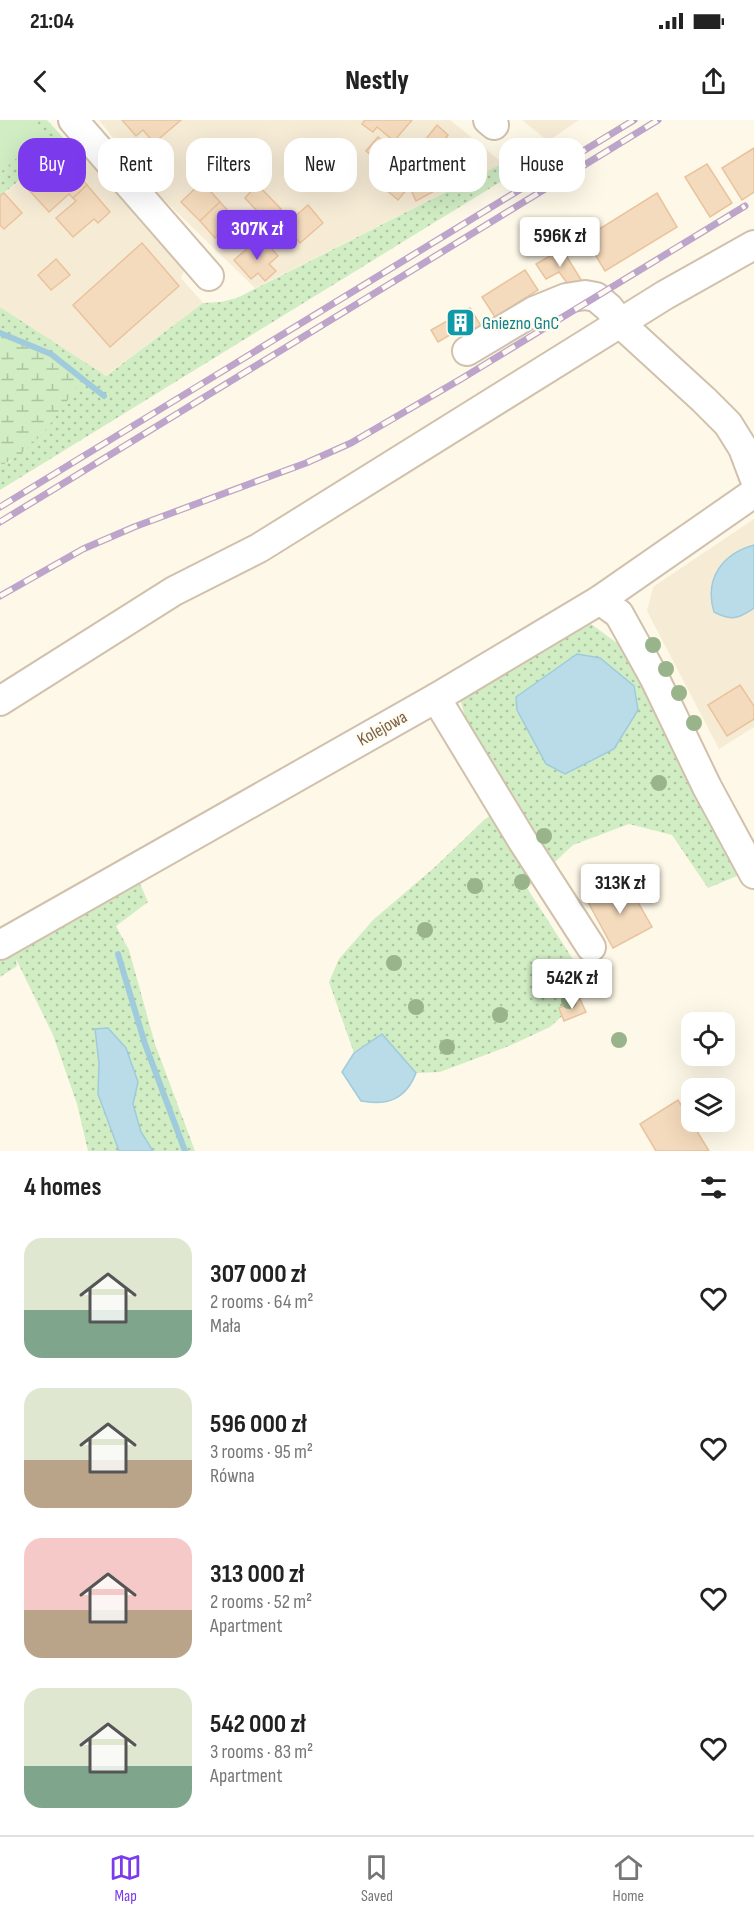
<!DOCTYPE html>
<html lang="en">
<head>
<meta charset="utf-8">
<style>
	:root { --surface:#fff; --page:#f2f2f2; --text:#222; --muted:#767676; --line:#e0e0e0; --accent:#7c3aed }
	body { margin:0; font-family:"Sofia Sans Condensed",sans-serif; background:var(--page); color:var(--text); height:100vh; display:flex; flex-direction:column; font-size:22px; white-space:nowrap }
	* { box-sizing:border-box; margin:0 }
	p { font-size:20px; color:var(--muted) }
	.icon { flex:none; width:33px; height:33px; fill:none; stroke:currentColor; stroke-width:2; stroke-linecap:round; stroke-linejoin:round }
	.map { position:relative; height:1031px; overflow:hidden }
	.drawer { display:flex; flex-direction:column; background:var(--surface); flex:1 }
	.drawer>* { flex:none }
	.hud { position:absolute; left:18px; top:18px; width:718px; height:54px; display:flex; gap:12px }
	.controls { position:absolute; left:681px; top:892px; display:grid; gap:12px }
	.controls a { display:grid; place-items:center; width:54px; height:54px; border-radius:12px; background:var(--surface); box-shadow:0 6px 24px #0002; font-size:30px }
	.price { position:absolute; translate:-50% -51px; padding:0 14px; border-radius:6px; background:#fff; color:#222; font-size:20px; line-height:39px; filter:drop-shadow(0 2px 3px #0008) }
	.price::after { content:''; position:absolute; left:50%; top:36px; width:18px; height:14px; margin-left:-9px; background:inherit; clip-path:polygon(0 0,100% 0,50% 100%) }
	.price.current { background:var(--accent); color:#fff }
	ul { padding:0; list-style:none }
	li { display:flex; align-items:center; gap:18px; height:150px; padding:0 24px }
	li span { display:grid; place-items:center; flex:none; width:168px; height:120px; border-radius:18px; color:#555 }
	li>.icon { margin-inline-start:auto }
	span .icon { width:72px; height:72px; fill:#fffc; stroke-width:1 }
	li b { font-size:26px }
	h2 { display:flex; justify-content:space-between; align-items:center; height:72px; padding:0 24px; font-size:26px }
	.pill { padding:0 21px; border-radius:18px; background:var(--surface); box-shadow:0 6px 24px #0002; font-size:21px; line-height:54px }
	.pill.current { background:var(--accent); color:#fff }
	.status { display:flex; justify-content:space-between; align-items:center; height:42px; padding:0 30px; background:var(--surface); direction:ltr }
	.status svg { height:16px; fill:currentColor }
	header { display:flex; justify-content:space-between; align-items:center; height:78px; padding:0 24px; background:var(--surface); font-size:27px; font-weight:800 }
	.tabs { display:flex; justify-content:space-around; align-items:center; height:84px; border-top:2px solid var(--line); background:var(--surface); font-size:16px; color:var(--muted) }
	.tabs a { display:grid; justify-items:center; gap:3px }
	.tabs .current { color:var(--accent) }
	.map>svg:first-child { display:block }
</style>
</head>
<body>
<div class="status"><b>21:04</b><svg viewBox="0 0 49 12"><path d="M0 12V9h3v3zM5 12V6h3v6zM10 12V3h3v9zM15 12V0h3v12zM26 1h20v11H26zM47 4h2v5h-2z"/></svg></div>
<header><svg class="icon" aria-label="back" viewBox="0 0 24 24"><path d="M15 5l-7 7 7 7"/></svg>Nestly<svg class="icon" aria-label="share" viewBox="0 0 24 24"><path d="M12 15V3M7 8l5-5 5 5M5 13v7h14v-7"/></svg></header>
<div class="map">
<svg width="754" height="1031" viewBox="0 0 754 1031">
	<defs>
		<pattern id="grass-dots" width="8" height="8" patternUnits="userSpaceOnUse" patternTransform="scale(1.5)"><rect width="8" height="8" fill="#d0edc4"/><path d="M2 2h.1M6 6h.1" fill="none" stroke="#aec3a1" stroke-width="1.8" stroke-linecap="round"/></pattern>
		<pattern id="wetland-marsh" width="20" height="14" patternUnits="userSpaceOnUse" patternTransform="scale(1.5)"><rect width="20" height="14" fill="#d0edc4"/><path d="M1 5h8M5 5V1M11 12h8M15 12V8" fill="none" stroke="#aec3a1"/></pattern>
	</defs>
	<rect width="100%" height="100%" fill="#fef8e8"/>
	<g fill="#f6ebd5">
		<polygon points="99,0 450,0 503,43 255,168 157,73"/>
		<polygon points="522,0 579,0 548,21"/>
		<polygon points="67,22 102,55 186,146 181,158 203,183 105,256 0,187 0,77"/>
		<polygon points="754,399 754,607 719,629 647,491 653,467"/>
	</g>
	<g fill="url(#grass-dots)">
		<polygon points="0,0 47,0 67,22 0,76"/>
		<polygon points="503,43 518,51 0,370 0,346 11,341 51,234 0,213 0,187 106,256 203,183 221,182 237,178"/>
		<polygon points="591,504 625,529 754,749 708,768 672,715 629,704 573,725 527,768 592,869 550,907 509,926 440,952 416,953 382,914 354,933 329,862 339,839 373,800 435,747 484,700 507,684 474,628 460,579"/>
		<polygon points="137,757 148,782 116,806 129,830 155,924 195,1031 88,1031 77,984 53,915 16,839 17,846 0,857 0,839 14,834"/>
	</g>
	<path fill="url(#wetland-marsh)" d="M0,213L51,234L82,259C59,292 38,329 0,346Z"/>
	<polygon fill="#d0edc4" points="0,0 35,0 46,12 0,53"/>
	<g fill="#badce9" stroke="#9fcbdc" stroke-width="1.5">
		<path d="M754,425V488C738,499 731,501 714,492C704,459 722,434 754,425Z"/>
		<polygon points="577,534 600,538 634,566 638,590 614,629 565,654 546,644 517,590 516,577"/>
		<polygon points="108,908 126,928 138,962 133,984 141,1012 153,1031 119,1031 98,974 99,943 95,909"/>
		<path d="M382,914L416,953C406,979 388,986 361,981L342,952L354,933Z"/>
	</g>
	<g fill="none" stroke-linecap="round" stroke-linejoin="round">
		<g stroke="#9fcbdc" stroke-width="6">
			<polyline points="0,213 51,234 104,276"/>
			<polyline points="118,834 145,924 185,1031"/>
		</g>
	</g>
	<g fill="#f5dbbd" stroke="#e9c39c" stroke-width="1.5">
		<polygon points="122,0 181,0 154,23 143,10 136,16"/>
		<polygon points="365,0 412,0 394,21 377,7 373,12 362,4"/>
		<polygon points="437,5 448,15 446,17 458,26 440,47 418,29"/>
		<polygon points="378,17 398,34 387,48 366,31"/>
		<polygon points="234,24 250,42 222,65 214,56 221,50 214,41"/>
		<polygon points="754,28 754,72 742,80 722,48"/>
		<polygon points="398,34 410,44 402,54 412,63 398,80 376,61"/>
		<polygon points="62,36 87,65 73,78 69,74 49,92 30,71 50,54 46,50"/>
		<polygon points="707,44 732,83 710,97 685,57"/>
		<polygon points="443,52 449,63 416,81 411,70"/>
		<polygon points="251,58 281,89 250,118 240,109 258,92 245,78 253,69 247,63"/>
		<polygon points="202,62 220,82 200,101 181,82"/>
		<polygon points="87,65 110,92 98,103 94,99 73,117 56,98 76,81 73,78"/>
		<polygon points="4,73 22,93 4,109 0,105 0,76"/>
		<polygon points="657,73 677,107 605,151 585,118"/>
		<polygon points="220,82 239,103 227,115 223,110 215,118 200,101"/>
		<polygon points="308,85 323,103 300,123 285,105"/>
		<polygon points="256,121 260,125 265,121 278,136 269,144 276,151 265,161 258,153 251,159 234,140"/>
		<polygon points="142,123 179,166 110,227 73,185"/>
		<polygon points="562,129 583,163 571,168 559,152 546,159 536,144"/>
		<polygon points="56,139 70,155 51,170 38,155"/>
		<polygon points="525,150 538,170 495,197 482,177"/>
		<polygon points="470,188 483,209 466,219 460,209 438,222 431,210"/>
		<polygon points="740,565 754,586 754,599 727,616 708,585"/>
		<polygon points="626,761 652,807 613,828 588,782"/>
		<polygon points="580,879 586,892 564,901 559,888"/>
		<polygon points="678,980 709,1031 656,1031 640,1004"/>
	</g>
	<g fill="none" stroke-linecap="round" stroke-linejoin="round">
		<defs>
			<g id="minor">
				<polyline points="73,0 209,156"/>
				<polyline points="488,0 494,5"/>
				<polyline points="467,231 534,191 566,178 585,175 596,177 609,188 621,204 704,280 728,304 743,328 754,357"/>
				<polyline points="600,480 619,494 655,559 707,667 754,754"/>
				<polyline points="436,578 522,720 591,827"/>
				<polyline points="0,581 174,471 259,428 665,175 754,125"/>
				<polyline points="0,825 436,578 600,480 754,373"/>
			</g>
		</defs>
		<use href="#minor" stroke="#d1c1ac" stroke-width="32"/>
		<use href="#minor" stroke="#fff" stroke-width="28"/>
		<defs>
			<g id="rail">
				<polyline points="0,387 634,0"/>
				<polyline points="0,402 658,0"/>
				<polyline points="0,476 83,429 134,407 306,343 351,323 461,259 745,86"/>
			</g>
		</defs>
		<use href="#rail" stroke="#bda4ca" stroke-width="7"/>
		<use href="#rail" stroke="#fffbef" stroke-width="4.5" stroke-dasharray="14" stroke-linecap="butt"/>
	</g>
	<g fill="#99b38a">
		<circle cx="653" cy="525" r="8"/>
		<circle cx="666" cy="549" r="8"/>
		<circle cx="679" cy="573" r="8"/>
		<circle cx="694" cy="603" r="8"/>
		<circle cx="659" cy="663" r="8"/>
		<circle cx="544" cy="716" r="8"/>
		<circle cx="522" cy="762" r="8"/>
		<circle cx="475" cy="766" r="8"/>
		<circle cx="425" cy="810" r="8"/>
		<circle cx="394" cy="843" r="8"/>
		<circle cx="569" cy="881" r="8"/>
		<circle cx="416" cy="887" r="8"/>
		<circle cx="500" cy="895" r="8"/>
		<circle cx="619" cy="920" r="8"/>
		<circle cx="447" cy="927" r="8"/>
	</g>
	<defs>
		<symbol id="building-square" viewBox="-11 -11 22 22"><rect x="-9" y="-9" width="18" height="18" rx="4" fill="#0f9aa8" stroke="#fffbef"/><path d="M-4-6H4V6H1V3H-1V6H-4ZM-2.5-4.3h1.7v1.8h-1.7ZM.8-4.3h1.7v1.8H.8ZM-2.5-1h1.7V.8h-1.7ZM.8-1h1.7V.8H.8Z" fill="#fff"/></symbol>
	</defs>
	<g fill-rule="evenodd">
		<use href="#building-square" x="444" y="186" width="33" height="33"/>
	</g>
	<g text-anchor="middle" stroke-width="4.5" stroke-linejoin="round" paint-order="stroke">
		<g font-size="18" fill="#0d838f" stroke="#fffbef" text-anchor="start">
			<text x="482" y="209">Gniezno GnC</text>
		</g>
		<g font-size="18" fill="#7a6149" stroke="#fffbef">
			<text transform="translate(382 608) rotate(-29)" y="6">Kolejowa</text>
		</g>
	</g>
</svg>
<div class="controls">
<a><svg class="icon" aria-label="locate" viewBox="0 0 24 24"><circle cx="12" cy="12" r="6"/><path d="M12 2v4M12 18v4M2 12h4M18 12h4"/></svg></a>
<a><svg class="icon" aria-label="layers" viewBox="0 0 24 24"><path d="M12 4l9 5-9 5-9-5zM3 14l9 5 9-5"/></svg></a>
</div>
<b class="price current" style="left:257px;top:141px">307K zł</b>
<b class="price" style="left:560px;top:148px">596K zł</b>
<b class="price" style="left:620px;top:795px">313K zł</b>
<b class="price" style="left:572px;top:890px">542K zł</b>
<div class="hud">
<a class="pill current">Buy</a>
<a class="pill">Rent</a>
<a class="pill">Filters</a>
<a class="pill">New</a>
<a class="pill">Apartment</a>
<a class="pill">House</a>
</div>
</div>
<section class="drawer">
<h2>4 homes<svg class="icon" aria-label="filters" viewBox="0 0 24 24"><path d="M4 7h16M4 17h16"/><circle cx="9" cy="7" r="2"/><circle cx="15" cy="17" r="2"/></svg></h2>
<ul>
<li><span style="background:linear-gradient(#dfe7d0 60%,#7fa58c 0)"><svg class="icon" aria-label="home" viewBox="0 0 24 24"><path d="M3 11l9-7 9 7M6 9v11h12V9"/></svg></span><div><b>307 000 zł</b><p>2 rooms · 64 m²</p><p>Mała</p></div><svg class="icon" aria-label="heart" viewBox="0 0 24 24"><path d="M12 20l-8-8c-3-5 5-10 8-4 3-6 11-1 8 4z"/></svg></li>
<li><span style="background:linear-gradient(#dfe7d0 60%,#b9a48a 0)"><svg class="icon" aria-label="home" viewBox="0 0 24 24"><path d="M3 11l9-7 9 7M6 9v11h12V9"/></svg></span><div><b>596 000 zł</b><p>3 rooms · 95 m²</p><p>Równa</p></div><svg class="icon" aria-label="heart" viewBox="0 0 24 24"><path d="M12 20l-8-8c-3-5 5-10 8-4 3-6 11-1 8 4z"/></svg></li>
<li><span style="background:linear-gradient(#f6c9c9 60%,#b9a48a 0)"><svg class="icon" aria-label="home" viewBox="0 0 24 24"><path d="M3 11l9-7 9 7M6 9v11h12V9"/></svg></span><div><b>313 000 zł</b><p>2 rooms · 52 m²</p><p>Apartment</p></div><svg class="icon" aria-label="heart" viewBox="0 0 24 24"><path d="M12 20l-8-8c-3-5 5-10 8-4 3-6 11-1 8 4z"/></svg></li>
<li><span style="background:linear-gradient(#dfe7d0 65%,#7fa58c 0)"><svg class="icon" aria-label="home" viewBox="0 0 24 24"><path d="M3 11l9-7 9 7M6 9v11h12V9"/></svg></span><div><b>542 000 zł</b><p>3 rooms · 83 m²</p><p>Apartment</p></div><svg class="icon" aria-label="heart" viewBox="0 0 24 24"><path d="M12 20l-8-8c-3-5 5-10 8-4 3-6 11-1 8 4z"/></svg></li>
</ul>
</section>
<nav class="tabs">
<a class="current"><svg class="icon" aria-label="map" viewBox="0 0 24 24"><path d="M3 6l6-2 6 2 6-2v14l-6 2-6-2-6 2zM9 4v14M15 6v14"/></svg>Map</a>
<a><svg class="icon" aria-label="saved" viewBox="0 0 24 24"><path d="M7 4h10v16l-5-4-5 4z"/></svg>Saved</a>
<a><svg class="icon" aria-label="home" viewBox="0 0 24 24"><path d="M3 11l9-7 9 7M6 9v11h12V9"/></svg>Home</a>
</nav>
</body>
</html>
